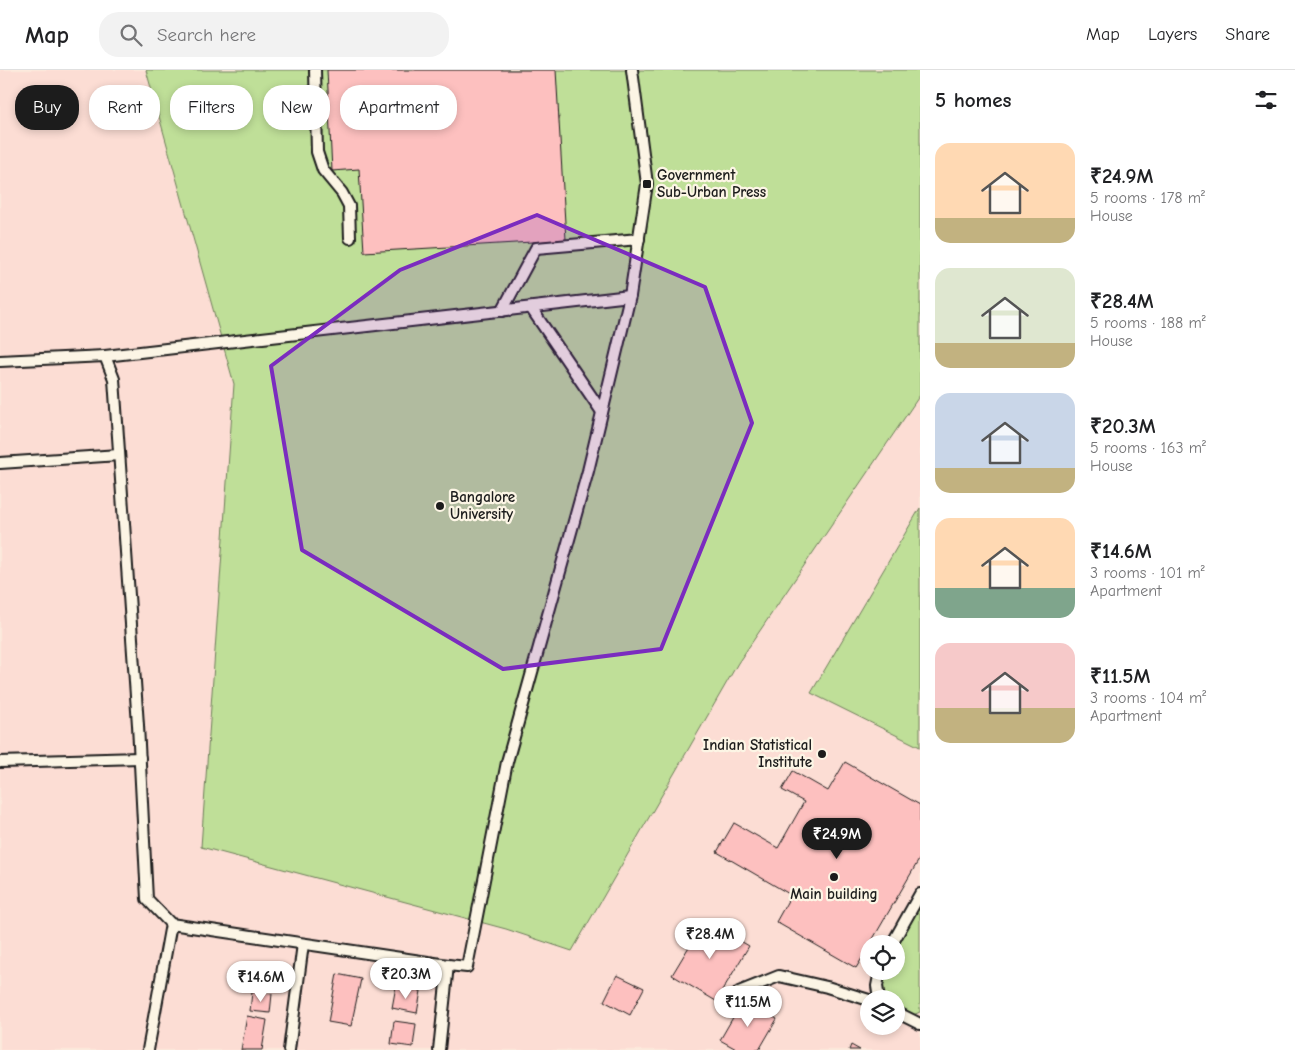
<!DOCTYPE html>
<html lang="en">
<head>
<meta charset="utf-8">
<style>
	:root { --surface:#fff; --page:#f2f2f2; --text:#202124; --muted:#757577; --line:#e0e0e0; --accent:#1c1c1c }
	body { margin:0; font-family:"Comic Neue",sans-serif; background:var(--page); color:var(--text); height:100vh; display:flex; flex-direction:column; font-size:19px; white-space:nowrap }
	* { box-sizing:border-box; margin:0 }
	p { font-size:16px; color:var(--muted) }
	.icon { flex:none; width:28px; height:28px; fill:none; stroke:currentColor; stroke-width:2; stroke-linecap:round; stroke-linejoin:round }
	.map { position:relative; flex:1; overflow:hidden }
	.panel { display:flex; flex-direction:column; background:var(--surface); width:375px }
	.panel>* { flex:none }
	.hud { position:absolute; left:15px; top:15px; width:475px; height:45px; display:flex; gap:10px }
	.buttons { position:absolute; left:860px; top:865px; display:grid; gap:10px }
	.buttons a { display:grid; place-items:center; width:45px; height:45px; border-radius:50%; background:var(--surface); box-shadow:0 2px 8px #0003; font-size:25px }
	.price { position:absolute; translate:-50% -42px; padding:0 11px; border-radius:18px; background:#fff; color:#222; font-size:16px; line-height:32px; filter:drop-shadow(0 1px 2px #0008) }
	.price::after { content:''; position:absolute; left:50%; top:30px; width:15px; height:11px; margin-left:-8px; background:inherit; clip-path:polygon(0 0,100% 0,50% 100%) }
	.price.on { background:var(--accent); color:#fff }
	ul { padding:0; list-style:none }
	li { display:flex; align-items:center; gap:15px; height:125px; padding:0 15px }
	li span { display:grid; place-items:center; flex:none; width:140px; height:100px; border-radius:15px; color:#555 }
	li>.icon { margin-inline-start:auto }
	span .icon { width:60px; height:60px; fill:#fffc; stroke-width:1 }
	li b { font-size:21px }
	h2 { display:flex; justify-content:space-between; align-items:center; height:60px; padding:0 15px; font-size:21px }
	.chip { padding:0 18px; border-radius:20px; background:var(--surface); box-shadow:0 2px 8px #0003; font-size:18px; line-height:45px }
	.chip.on { background:var(--accent); color:#fff }
	header { display:flex; align-items:center; gap:30px; box-sizing:border-box; height:70px; padding:0 25px; background:var(--surface); border-bottom:1px solid var(--line) }
	header strong { font-size:24px }
	nav { display:flex; gap:28px; margin-inline-start:auto; font-size:18px }
	.search { width:350px; height:45px; background:var(--page); display:flex; align-items:center; gap:12px; box-sizing:border-box; padding:0 18px; border-radius:20px; color:var(--muted); font-size:19px }
	main { display:flex; flex:1; min-height:0 }
	.map>svg:first-child { display:block }
</style>
</head>
<body>
<header>
<strong>Map</strong>
<div class="search"><svg class="icon" aria-label="search" viewBox="0 0 24 24"><circle cx="10" cy="10" r="6"/><path d="M15 15l6 6"/></svg>Search here</div>
<nav><a>Map</a><a>Layers</a><a>Share</a></nav>
</header>
<main>
<div class="map">
<svg width="920" height="980" viewBox="0 0 920 980">
	<rect width="100%" height="100%" fill="#fceadd"/>
	<filter id="ink" filterUnits="userSpaceOnUse"><feTurbulence type="fractalNoise" baseFrequency=".02" numOctaves="2"/><feDisplacementMap in="SourceGraphic" scale="10" xChannelSelector="R" yChannelSelector="G"/><feConvolveMatrix kernelMatrix="1 2 1 2 8 2 1 2 1" color-interpolation-filters="sRGB"/></filter>
	<g filter="url(#ink)">
		<path fill="#fcddd4" fill-rule="evenodd" d="M0,0H920V980H0ZM869,874H896V901H869ZM869,929H896V956H869Z"/>
		<g fill="#bfdf98" stroke="#6e7e5a">
			<polygon points="146,0 920,0 920,325 738,593 572,881 506,859 201,777 234,314"/>
			<polygon points="920,438 920,677 811,623"/>
			<polygon points="920,833 920,942 911,946 896,939 896,929 880,929 883,901 896,901 896,876"/>
		</g>
		<g fill="#fdc0bf" stroke="#1c1c1c">
			<polygon points="327,0 556,0 566,170 364,182 359,99 332,101"/>
			<polygon points="845,692 920,735 920,788 870,874 869,874 869,877 856,898 776,852 791,825 717,782 734,753 778,778 804,732 782,720 793,701 828,721"/>
			<polygon points="705,850 749,876 716,931 672,905"/>
			<polygon points="337,904 361,909 351,956 328,952"/>
			<polygon points="617,905 644,918 630,945 604,931"/>
			<polygon points="396,916 421,921 417,943 392,938"/>
			<polygon points="252,922 272,924 270,943 250,941"/>
			<polygon points="743,930 777,949 759,980 738,980 720,970"/>
			<polygon points="247,946 267,950 262,980 241,980"/>
			<polygon points="394,951 416,954 413,977 391,974"/>
			<polygon points="851,975 860,980 849,980"/>
		</g>
		<g fill="none" stroke-linecap="round" stroke-linejoin="round">
			<defs>
				<g id="service">
					<polyline points="315,0 317,82 323,100 342,123 349,136 350,168"/>
					<polyline points="531,238 602,342"/>
					<polyline points="502,241 536,178 639,169"/>
					<polyline points="105,286 630,226"/>
					<polyline points="0,291 105,286 114,309 138,655 147,829 171,854 448,895 467,897 507,692 588,401 630,226 647,114 632,0"/>
					<polyline points="0,393 119,385"/>
					<polyline points="0,692 140,688"/>
					<polyline points="892,874 920,824"/>
					<polyline points="739,922 779,906 827,917 869,930"/>
					<polyline points="879,929 877,916 880,901"/>
					<polyline points="896,942 920,954"/>
					<polyline points="148,980 171,854"/>
					<polyline points="289,980 303,874"/>
					<polyline points="439,980 448,895"/>
				</g>
			</defs>
			<use href="#service" stroke="#1c1c1c" stroke-width="14"/>
			<use href="#service" stroke="#fcf5e5" stroke-width="10"/>
		</g>
	</g>
	<path fill="#7b2cbf" fill-opacity="0.2" stroke="#7b2cbf" stroke-width="4" stroke-linejoin="round" d="M537,145L705,217L752,353L661,579L503,599L302,480L271,296L400,200Z"/>
	<g fill="#1c1c1c" stroke="#fcf5e5" stroke-width="2">
		<rect x="642" y="109" width="10" height="10" rx="2.5"/>
		<circle cx="440" cy="436" r="5"/>
		<circle cx="822" cy="684" r="5"/>
		<circle cx="834" cy="807" r="5"/>
	</g>
	<g text-anchor="middle" stroke-width="4.5" stroke-linejoin="round" paint-order="stroke">
		<g font-size="15" font-weight="bold" fill="#1c1c1c" stroke="#fcf5e5" text-anchor="start">
			<text x="657" y="110">Government<tspan x="657" dy="17">Sub-Urban Press</tspan></text>
			<text x="450" y="432">Bangalore<tspan x="450" dy="17">University</tspan></text>
			<text x="812" y="680" text-anchor="end">Indian Statistical<tspan x="812" dy="17">Institute</tspan></text>
			<text x="834" y="829" text-anchor="middle">Main building</text>
		</g>
	</g>
</svg>
<div class="buttons">
<a><svg class="icon" aria-label="locate" viewBox="0 0 24 24"><circle cx="12" cy="12" r="6"/><path d="M12 2v4M12 18v4M2 12h4M18 12h4"/></svg></a>
<a><svg class="icon" aria-label="layers" viewBox="0 0 24 24"><path d="M12 4l9 5-9 5-9-5zM3 14l9 5 9-5"/></svg></a>
</div>
<b class="price on" style="left:837px;top:790px">₹24.9M</b>
<b class="price" style="left:710px;top:890px">₹28.4M</b>
<b class="price" style="left:406px;top:930px">₹20.3M</b>
<b class="price" style="left:261px;top:933px">₹14.6M</b>
<b class="price" style="left:748px;top:958px">₹11.5M</b>
<div class="hud">
<a class="chip on">Buy</a>
<a class="chip">Rent</a>
<a class="chip">Filters</a>
<a class="chip">New</a>
<a class="chip">Apartment</a>
</div>
</div>
<section class="panel">
<h2>5 homes<svg class="icon" aria-label="filters" viewBox="0 0 24 24"><path d="M4 7h16M4 17h16"/><circle cx="9" cy="7" r="2"/><circle cx="15" cy="17" r="2"/></svg></h2>
<ul>
<li><span style="background:linear-gradient(#ffd9b3 75%,#c2b280 0)"><svg class="icon" aria-label="home" viewBox="0 0 24 24"><path d="M3 11l9-7 9 7M6 9v11h12V9"/></svg></span><div><b>₹24.9M</b><p>5 rooms · 178 m²</p><p>House</p></div></li>
<li><span style="background:linear-gradient(#dfe7d0 75%,#c2b280 0)"><svg class="icon" aria-label="home" viewBox="0 0 24 24"><path d="M3 11l9-7 9 7M6 9v11h12V9"/></svg></span><div><b>₹28.4M</b><p>5 rooms · 188 m²</p><p>House</p></div></li>
<li><span style="background:linear-gradient(#c9d6e8 75%,#c2b280 0)"><svg class="icon" aria-label="home" viewBox="0 0 24 24"><path d="M3 11l9-7 9 7M6 9v11h12V9"/></svg></span><div><b>₹20.3M</b><p>5 rooms · 163 m²</p><p>House</p></div></li>
<li><span style="background:linear-gradient(#ffd9b3 70%,#7fa58c 0)"><svg class="icon" aria-label="home" viewBox="0 0 24 24"><path d="M3 11l9-7 9 7M6 9v11h12V9"/></svg></span><div><b>₹14.6M</b><p>3 rooms · 101 m²</p><p>Apartment</p></div></li>
<li><span style="background:linear-gradient(#f6c9c9 65%,#c2b280 0)"><svg class="icon" aria-label="home" viewBox="0 0 24 24"><path d="M3 11l9-7 9 7M6 9v11h12V9"/></svg></span><div><b>₹11.5M</b><p>3 rooms · 104 m²</p><p>Apartment</p></div></li>
</ul>
</section>
</main>
</body>
</html>
